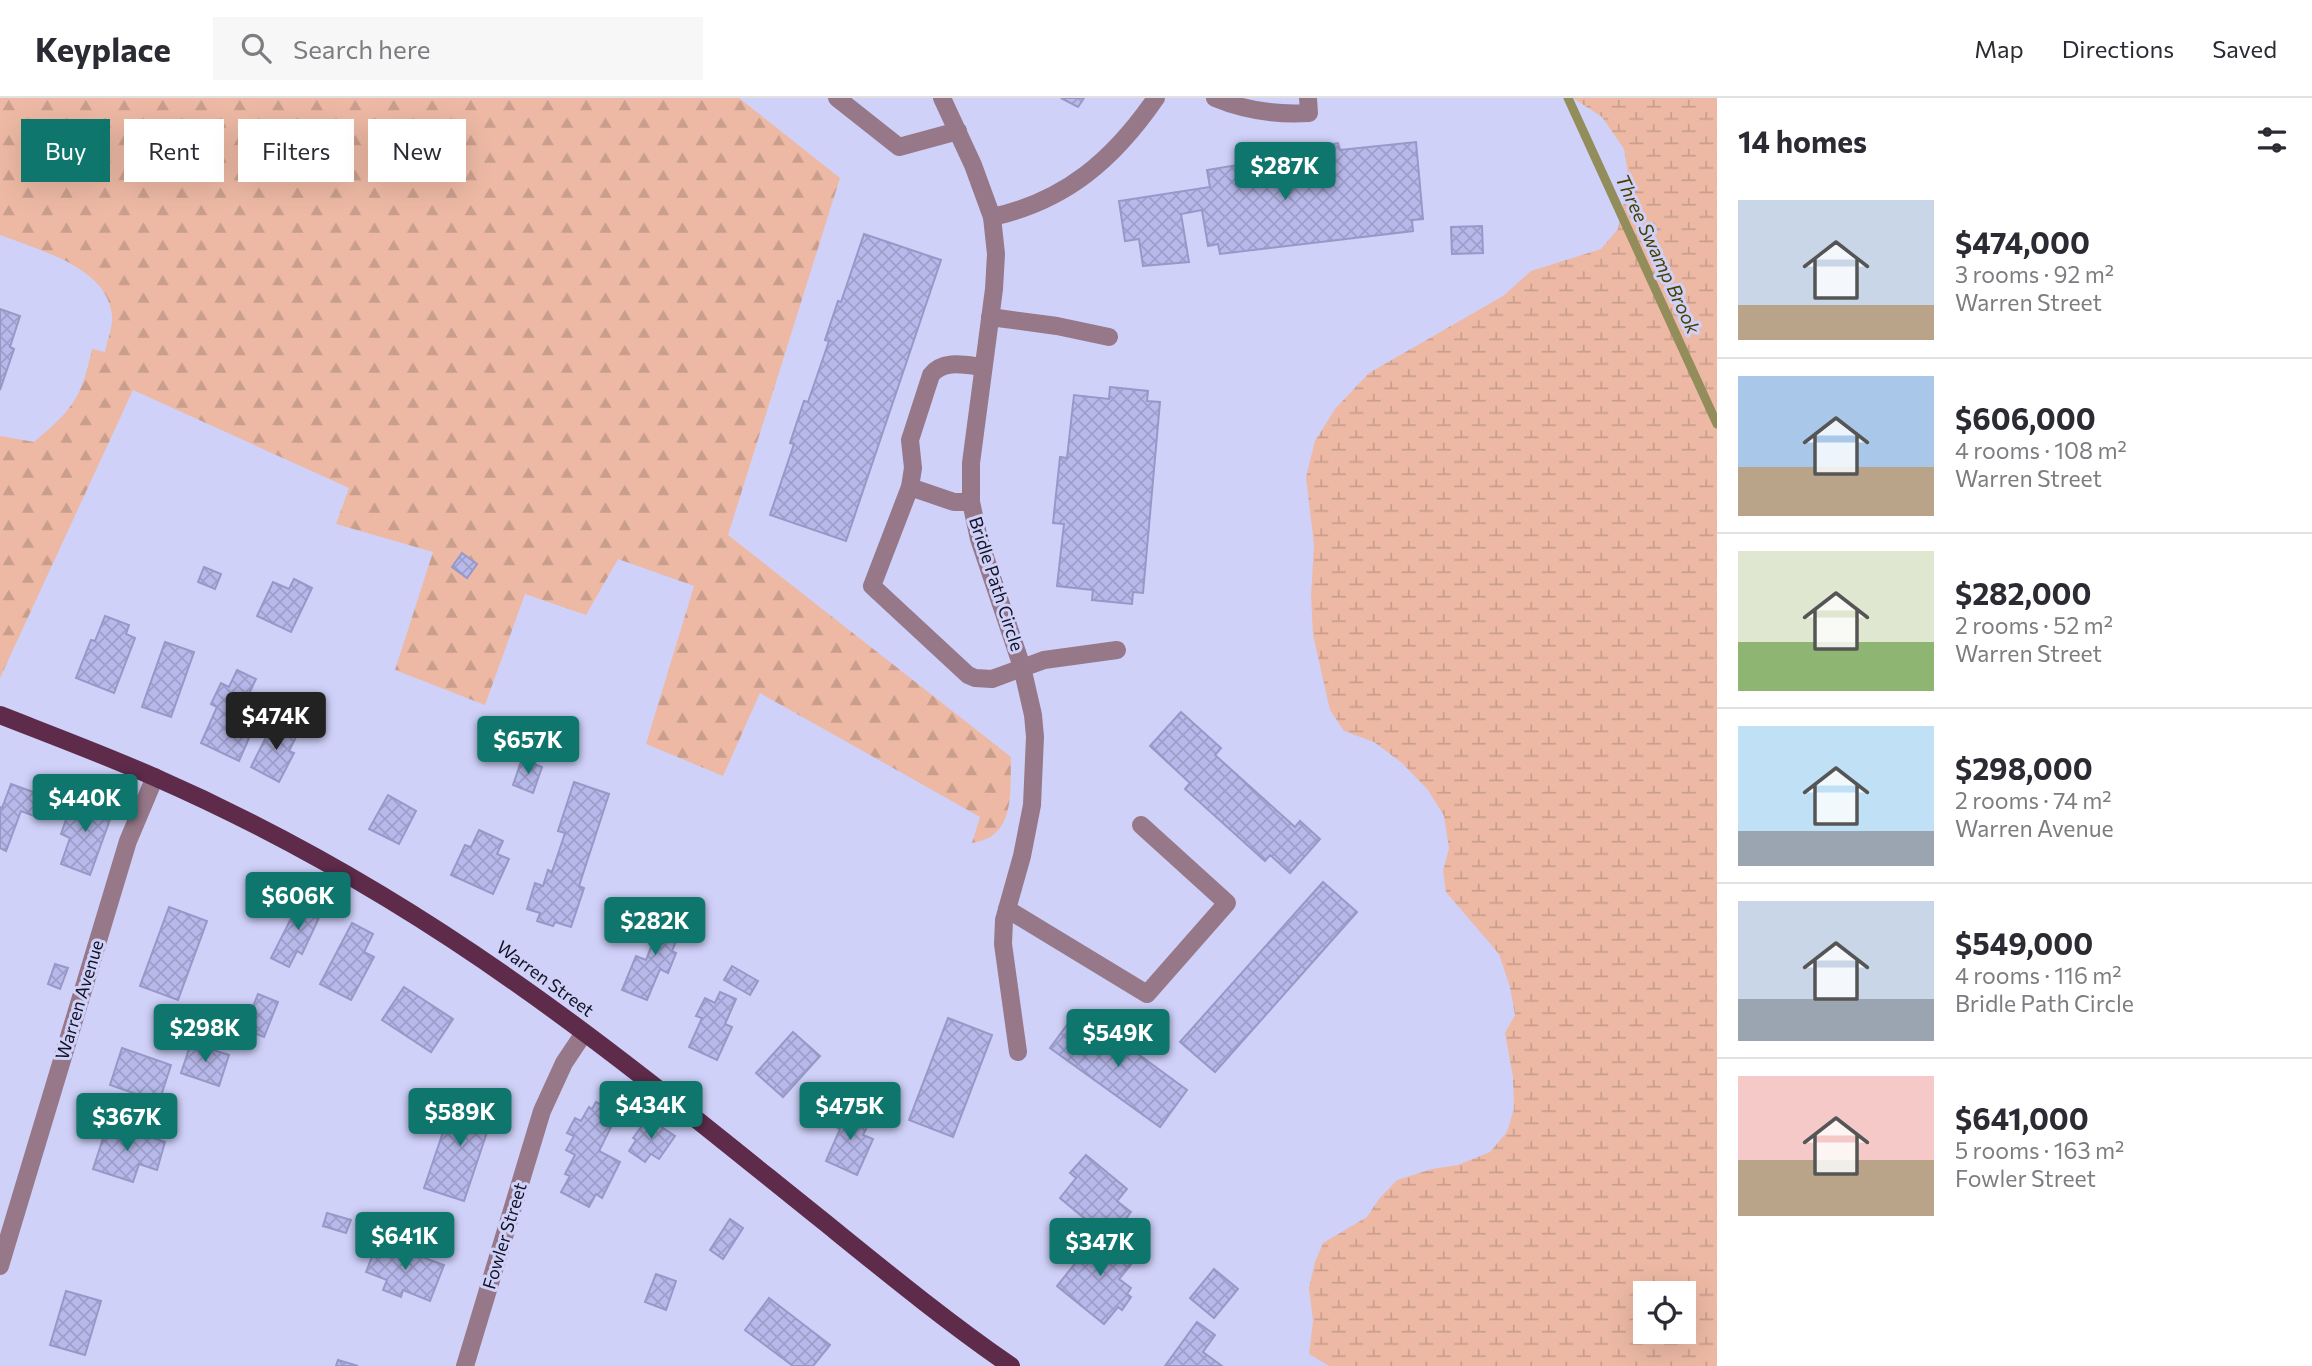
<!DOCTYPE html>
<html lang="en">
<head>
<meta charset="utf-8">
<style>
	:root { --surface:#fff; --page:#f7f7f7; --text:#2b2b33; --muted:#7c7c81; --line:#e1e1e2; --accent:#0f766e }
	body { margin:0; font-family:Commissioner,sans-serif; background:var(--page); color:var(--text); height:100vh; display:flex; flex-direction:column; font-size:26px; white-space:nowrap }
	* { box-sizing:border-box; margin:0 }
	p { font-size:23px; color:var(--muted) }
	.icon { flex:none; width:38px; height:38px; fill:none; stroke:currentColor; stroke-width:2; stroke-linecap:round; stroke-linejoin:round }
	.map { position:relative; flex:1; overflow:hidden }
	.panel { display:flex; flex-direction:column; background:var(--surface); width:595px }
	.panel>* { flex:none }
	.hud { position:absolute; left:21px; top:21px; width:665px; height:63px; display:flex; gap:14px }
	.fabs { position:absolute; left:1633px; top:1183px; display:grid; gap:14px }
	.fabs a { display:grid; place-items:center; width:63px; height:63px; border-radius:0px; background:var(--surface); box-shadow:0 7px 28px #0002; font-size:35px }
	.price { position:absolute; translate:-50% -60px; padding:0 16px; border-radius:7px; background:var(--accent); color:#fff; font-size:23px; line-height:46px; filter:drop-shadow(0 2px 4px #0008) }
	.price::after { content:''; position:absolute; left:50%; top:42px; width:21px; height:16px; margin-left:-10px; background:inherit; clip-path:polygon(0 0,100% 0,50% 100%) }
	.price.current { background:#222; color:#fff }
	ul { padding:0; list-style:none }
	li { display:flex; align-items:center; gap:21px; height:175px; padding:0 21px }
	li+li { border-top:2px solid var(--line) }
	li span { display:grid; place-items:center; flex:none; width:196px; height:140px; border-radius:0px; color:#555 }
	li>.icon { margin-inline-start:auto }
	span .icon { width:84px; height:84px; fill:#fffc; stroke-width:1 }
	li b { font-size:30px }
	h2 { display:flex; justify-content:space-between; align-items:center; height:84px; padding:0 21px; font-size:30px }
	.tag { padding:0 24px; border-radius:0px; background:var(--surface); box-shadow:0 7px 28px #0002; font-size:24px; line-height:63px }
	.tag.current { background:var(--accent); color:#fff }
	header { display:flex; align-items:center; gap:42px; box-sizing:border-box; height:98px; padding:0 35px; background:var(--surface); border-bottom:2px solid var(--line) }
	header strong { font-size:33px }
	nav { display:flex; gap:38px; margin-inline-start:auto; font-size:24px }
	.search { width:490px; height:63px; background:var(--page); display:flex; align-items:center; gap:18px; box-sizing:border-box; padding:0 24px; border-radius:0px; color:var(--muted); font-size:26px }
	main { display:flex; flex:1; min-height:0 }
	.map>svg:first-child { display:block }
</style>
</head>
<body>
<header>
<strong>Keyplace</strong>
<div class="search"><svg class="icon" aria-label="search" viewBox="0 0 24 24"><circle cx="10" cy="10" r="6"/><path d="M15 15l6 6"/></svg>Search here</div>
<nav><a>Map</a><a>Directions</a><a>Saved</a></nav>
</header>
<main>
<div class="map">
<svg width="1717" height="1268" viewBox="0 0 1717 1268">
	<defs>
		<pattern id="forest-firs" width="22" height="20" patternUnits="userSpaceOnUse" patternTransform="scale(1.75)"><rect width="22" height="20" fill="#edb9a4"/><path d="M5 1l3.5 6h-7zM16 11l3.5 6h-7z" fill="#ca9e8d"/></pattern>
		<pattern id="wetland-marsh" width="20" height="14" patternUnits="userSpaceOnUse" patternTransform="scale(1.75)"><rect width="20" height="14" fill="#edb9a4"/><path d="M1 5h8M5 5V1M11 12h8M15 12V8" fill="none" stroke="#ca9e8d"/></pattern>
		<pattern id="building-cross-hatch" width="8" height="8" patternUnits="userSpaceOnUse" patternTransform="scale(1.75)"><rect width="8" height="8" fill="#b8b9eb"/><path d="M0 0l8 8M0 8l8-8" fill="none" stroke="#9d9ec9"/></pattern>
	</defs>
	<rect width="100%" height="100%" fill="#cfd1f9"/>
	<path fill="url(#forest-firs)" d="M0,0H739L840,80L728,437L1011,659C1010,695 1016,739 972,745L980,719L760,595L723,678L646,646L694,488L618,461L586,517L525,496L485,607L395,572L433,454L336,426L349,390L133,292L0,580V338L34,344C73,311 81,301 92,251L105,254C107,243 113,229 112,217C107,169 39,152 0,137Z"/>
	<path fill="url(#wetland-marsh)" fill-rule="evenodd" d="M1573,0H1717V1268H1329L1309,1256L1313,1223L1309,1190L1315,1164L1323,1145L1367,1119L1379,1101L1397,1082L1432,1071L1458,1067L1490,1054L1507,1034L1514,1011L1513,979L1505,935L1515,917L1510,889L1499,856L1446,794L1443,773L1449,750L1444,718L1428,692L1402,665L1374,644L1344,633L1330,612L1313,537L1311,498L1314,447L1306,379L1315,343L1335,311L1369,275L1503,198L1531,173L1601,151L1618,131L1629,81L1624,51L1602,19ZM1645,1195H1684V1234H1645Z"/>
	<g fill="none" stroke-linecap="round" stroke-linejoin="round">
		<polyline stroke="#928d5b" stroke-width="9" points="1568,0 1717,326"/>
	</g>
	<g fill="url(#building-cross-hatch)" stroke="#9798c8" stroke-width="2">
		<polygon points="1061,0 1084,0 1078,9"/>
		<polygon points="1416,44 1423,121 1412,122 1413,133 1220,156 1218,146 1208,148 1202,112 1181,116 1189,164 1143,168 1139,141 1125,143 1119,103 1210,89 1207,72 1273,61 1272,55 1338,45 1340,52"/>
		<polygon points="1482,128 1483,155 1452,156 1451,129"/>
		<polygon points="864,136 941,162 846,443 770,417 794,346 790,345 804,303 808,304 829,243 825,242 838,203 841,204"/>
		<polygon points="0,211 20,218 10,249 14,251 0,292"/>
		<polygon points="1110,289 1148,293 1147,303 1160,304 1143,495 1133,494 1132,506 1092,502 1093,492 1057,488 1064,426 1053,425 1060,359 1067,360 1074,297 1109,301"/>
		<polygon points="462,455 477,466 467,480 452,469"/>
		<polygon points="204,469 221,476 215,491 198,484"/>
		<polygon points="294,481 312,490 291,534 257,518 273,484 289,491"/>
		<polygon points="105,518 129,527 126,536 135,540 114,595 76,580 91,542 95,543"/>
		<polygon points="165,544 194,554 171,619 142,609"/>
		<polygon points="237,572 256,581 237,621 242,623 238,632 250,638 239,663 201,645 217,609 211,606 221,585 229,589"/>
		<polygon points="1181,614 1221,650 1215,657 1295,729 1300,723 1320,741 1290,775 1270,757 1265,763 1185,691 1190,685 1150,648"/>
		<polygon points="279,623 299,633 289,653 294,655 279,684 251,669 266,639 270,641"/>
		<polygon points="522,661 542,669 533,695 513,687"/>
		<polygon points="574,684 609,696 579,788 584,790 571,829 555,824 553,828 537,823 540,815 527,811 535,785 543,788 548,772 552,774 565,735 558,733"/>
		<polygon points="11,686 50,700 42,721 21,713 6,753 0,750 0,709 2,710"/>
		<polygon points="388,697 416,713 399,746 369,731"/>
		<polygon points="74,699 113,713 90,777 61,766 70,740 61,736"/>
		<polygon points="479,732 503,743 497,756 509,761 493,796 451,777 465,747 471,749"/>
		<polygon points="1323,784 1357,814 1215,974 1180,944"/>
		<polygon points="302,799 324,809 302,856 297,853 289,869 271,860"/>
		<polygon points="169,809 207,823 178,902 140,888"/>
		<polygon points="666,811 686,819 672,853 676,855 668,875 660,871 647,902 622,892 636,858 646,862"/>
		<polygon points="352,825 373,836 364,854 374,859 351,902 320,886"/>
		<polygon points="55,866 68,870 60,891 48,886"/>
		<polygon points="732,868 758,883 750,897 724,882"/>
		<polygon points="404,889 453,921 431,954 382,922"/>
		<polygon points="720,894 736,901 725,926 732,929 717,962 689,949 702,920 696,918 705,900 715,905"/>
		<polygon points="258,896 278,904 264,939 244,931"/>
		<polygon points="1078,912 1187,992 1160,1029 1050,950"/>
		<polygon points="948,920 992,937 953,1039 909,1022"/>
		<polygon points="793,934 820,958 783,999 756,975"/>
		<polygon points="191,945 229,957 219,988 181,975"/>
		<polygon points="122,950 171,967 159,1004 110,987"/>
		<polygon points="456,996 495,1010 464,1103 424,1090"/>
		<polygon points="596,1004 618,1015 599,1053 620,1064 602,1100 596,1096 589,1109 561,1094 570,1078 565,1076 575,1057 566,1052 574,1038 567,1035 575,1020 581,1023 589,1009 592,1011"/>
		<polygon points="842,1010 870,1023 863,1037 873,1041 857,1077 826,1063 840,1031 834,1028"/>
		<polygon points="648,1020 675,1038 659,1061 651,1056 645,1064 629,1053 636,1042 633,1040"/>
		<polygon points="108,1025 165,1044 157,1072 139,1066 133,1084 93,1071"/>
		<polygon points="1086,1057 1127,1091 1117,1103 1131,1114 1120,1128 1112,1122 1106,1130 1099,1124 1095,1129 1060,1100 1076,1080 1070,1075"/>
		<polygon points="327,1115 351,1122 346,1135 323,1128"/>
		<polygon points="730,1121 743,1130 723,1161 710,1152"/>
		<polygon points="1113,1129 1124,1138 1115,1148 1134,1163 1119,1181 1131,1190 1127,1196 1131,1199 1122,1212 1118,1209 1104,1226 1057,1188 1090,1147 1095,1151"/>
		<polygon points="377,1146 397,1154 398,1150 444,1167 430,1203 403,1192 401,1199 383,1192 387,1182 366,1174"/>
		<polygon points="1214,1171 1238,1191 1214,1220 1190,1200"/>
		<polygon points="656,1176 676,1183 666,1212 645,1204"/>
		<polygon points="66,1193 101,1203 85,1257 50,1247"/>
		<polygon points="769,1200 830,1247 813,1268 793,1268 745,1232"/>
		<polygon points="1197,1224 1215,1237 1203,1254 1222,1268 1165,1268"/>
		<polygon points="338,1262 358,1268 336,1268"/>
	</g>
	<g fill="none" stroke-linecap="round" stroke-linejoin="round">
		<g stroke="#967889" stroke-width="18">
			<polyline points="837,0 899,49 958,33"/>
			<polyline points="942,0 973,67 992,119 996,156 994,191 971,365 971,404 979,441 1022,569 1033,617 1035,639 1032,707 1022,758 1004,822 1003,846 1018,954"/>
			<path d="M1215,0C1246,13 1276,17 1309,15L1308,0"/>
			<path d="M992,119C1066,103 1114,61 1156,0"/>
			<polyline points="990,219 1057,228 1109,239"/>
			<path d="M983,269C966,267 943,261 931,277L910,342L913,370L910,389L872,488L968,577L975,580L992,581L1044,562L1117,552"/>
			<polyline points="910,389 954,404 971,404"/>
			<polyline points="1007,811 1147,896 1227,805 1141,727"/>
			<polyline points="0,1168 128,743 155,679"/>
			<polyline points="465,1268 542,1013 564,965 584,935"/>
		</g>
		<path stroke="#5e2b4b" stroke-width="18" d="M0,617C51,637 102,656 152,678C280,734 403,805 516,885C626,962 729,1048 833,1131C891,1178 950,1226 1011,1268"/>
	</g>
	<g text-anchor="middle" stroke-width="6" stroke-linejoin="round" paint-order="stroke">
		<g font-size="18" fill="#131324" stroke="#cfd1f9">
			<text transform="translate(996 486) rotate(72)" y="6">Bridle Path Circle</text>
			<text transform="translate(545 881) rotate(36)" y="6">Warren Street</text>
			<text transform="translate(80 902) rotate(-73)" y="6">Warren Avenue</text>
			<text transform="translate(505 1138) rotate(-73)" y="6">Fowler Street</text>
		</g>
		<g font-size="19" font-style="italic" fill="#484100" stroke="#cfd1f9">
			<text transform="translate(1658 156) rotate(65)" y="7">Three Swamp Brook</text>
		</g>
	</g>
</svg>
<div class="fabs">
<a><svg class="icon" aria-label="locate" viewBox="0 0 24 24"><circle cx="12" cy="12" r="6"/><path d="M12 2v4M12 18v4M2 12h4M18 12h4"/></svg></a>
</div>
<b class="price" style="left:1285px;top:104px">$287K</b>
<b class="price current" style="left:276px;top:654px">$474K</b>
<b class="price" style="left:528px;top:678px">$657K</b>
<b class="price" style="left:85px;top:736px">$440K</b>
<b class="price" style="left:298px;top:834px">$606K</b>
<b class="price" style="left:655px;top:859px">$282K</b>
<b class="price" style="left:205px;top:966px">$298K</b>
<b class="price" style="left:1118px;top:971px">$549K</b>
<b class="price" style="left:651px;top:1043px">$434K</b>
<b class="price" style="left:850px;top:1044px">$475K</b>
<b class="price" style="left:460px;top:1050px">$589K</b>
<b class="price" style="left:127px;top:1055px">$367K</b>
<b class="price" style="left:405px;top:1174px">$641K</b>
<b class="price" style="left:1100px;top:1180px">$347K</b>
<div class="hud">
<a class="tag current">Buy</a>
<a class="tag">Rent</a>
<a class="tag">Filters</a>
<a class="tag">New</a>
</div>
</div>
<section class="panel">
<h2>14 homes<svg class="icon" aria-label="filters" viewBox="0 0 24 24"><path d="M4 7h16M4 17h16"/><circle cx="9" cy="7" r="2"/><circle cx="15" cy="17" r="2"/></svg></h2>
<ul>
<li><span style="background:linear-gradient(#c9d6e8 75%,#b9a48a 0)"><svg class="icon" aria-label="home" viewBox="0 0 24 24"><path d="M3 11l9-7 9 7M6 9v11h12V9"/></svg></span><div><b>$474,000</b><p>3 rooms · 92 m²</p><p>Warren Street</p></div></li>
<li><span style="background:linear-gradient(#a9c7e8 65%,#b9a48a 0)"><svg class="icon" aria-label="home" viewBox="0 0 24 24"><path d="M3 11l9-7 9 7M6 9v11h12V9"/></svg></span><div><b>$606,000</b><p>4 rooms · 108 m²</p><p>Warren Street</p></div></li>
<li><span style="background:linear-gradient(#dfe7d0 65%,#8fb573 0)"><svg class="icon" aria-label="home" viewBox="0 0 24 24"><path d="M3 11l9-7 9 7M6 9v11h12V9"/></svg></span><div><b>$282,000</b><p>2 rooms · 52 m²</p><p>Warren Street</p></div></li>
<li><span style="background:linear-gradient(#bfe0f5 75%,#9aa5b1 0)"><svg class="icon" aria-label="home" viewBox="0 0 24 24"><path d="M3 11l9-7 9 7M6 9v11h12V9"/></svg></span><div><b>$298,000</b><p>2 rooms · 74 m²</p><p>Warren Avenue</p></div></li>
<li><span style="background:linear-gradient(#c9d6e8 70%,#9aa5b1 0)"><svg class="icon" aria-label="home" viewBox="0 0 24 24"><path d="M3 11l9-7 9 7M6 9v11h12V9"/></svg></span><div><b>$549,000</b><p>4 rooms · 116 m²</p><p>Bridle Path Circle</p></div></li>
<li><span style="background:linear-gradient(#f6c9c9 60%,#b9a48a 0)"><svg class="icon" aria-label="home" viewBox="0 0 24 24"><path d="M3 11l9-7 9 7M6 9v11h12V9"/></svg></span><div><b>$641,000</b><p>5 rooms · 163 m²</p><p>Fowler Street</p></div></li>
</ul>
</section>
</main>
</body>
</html>
